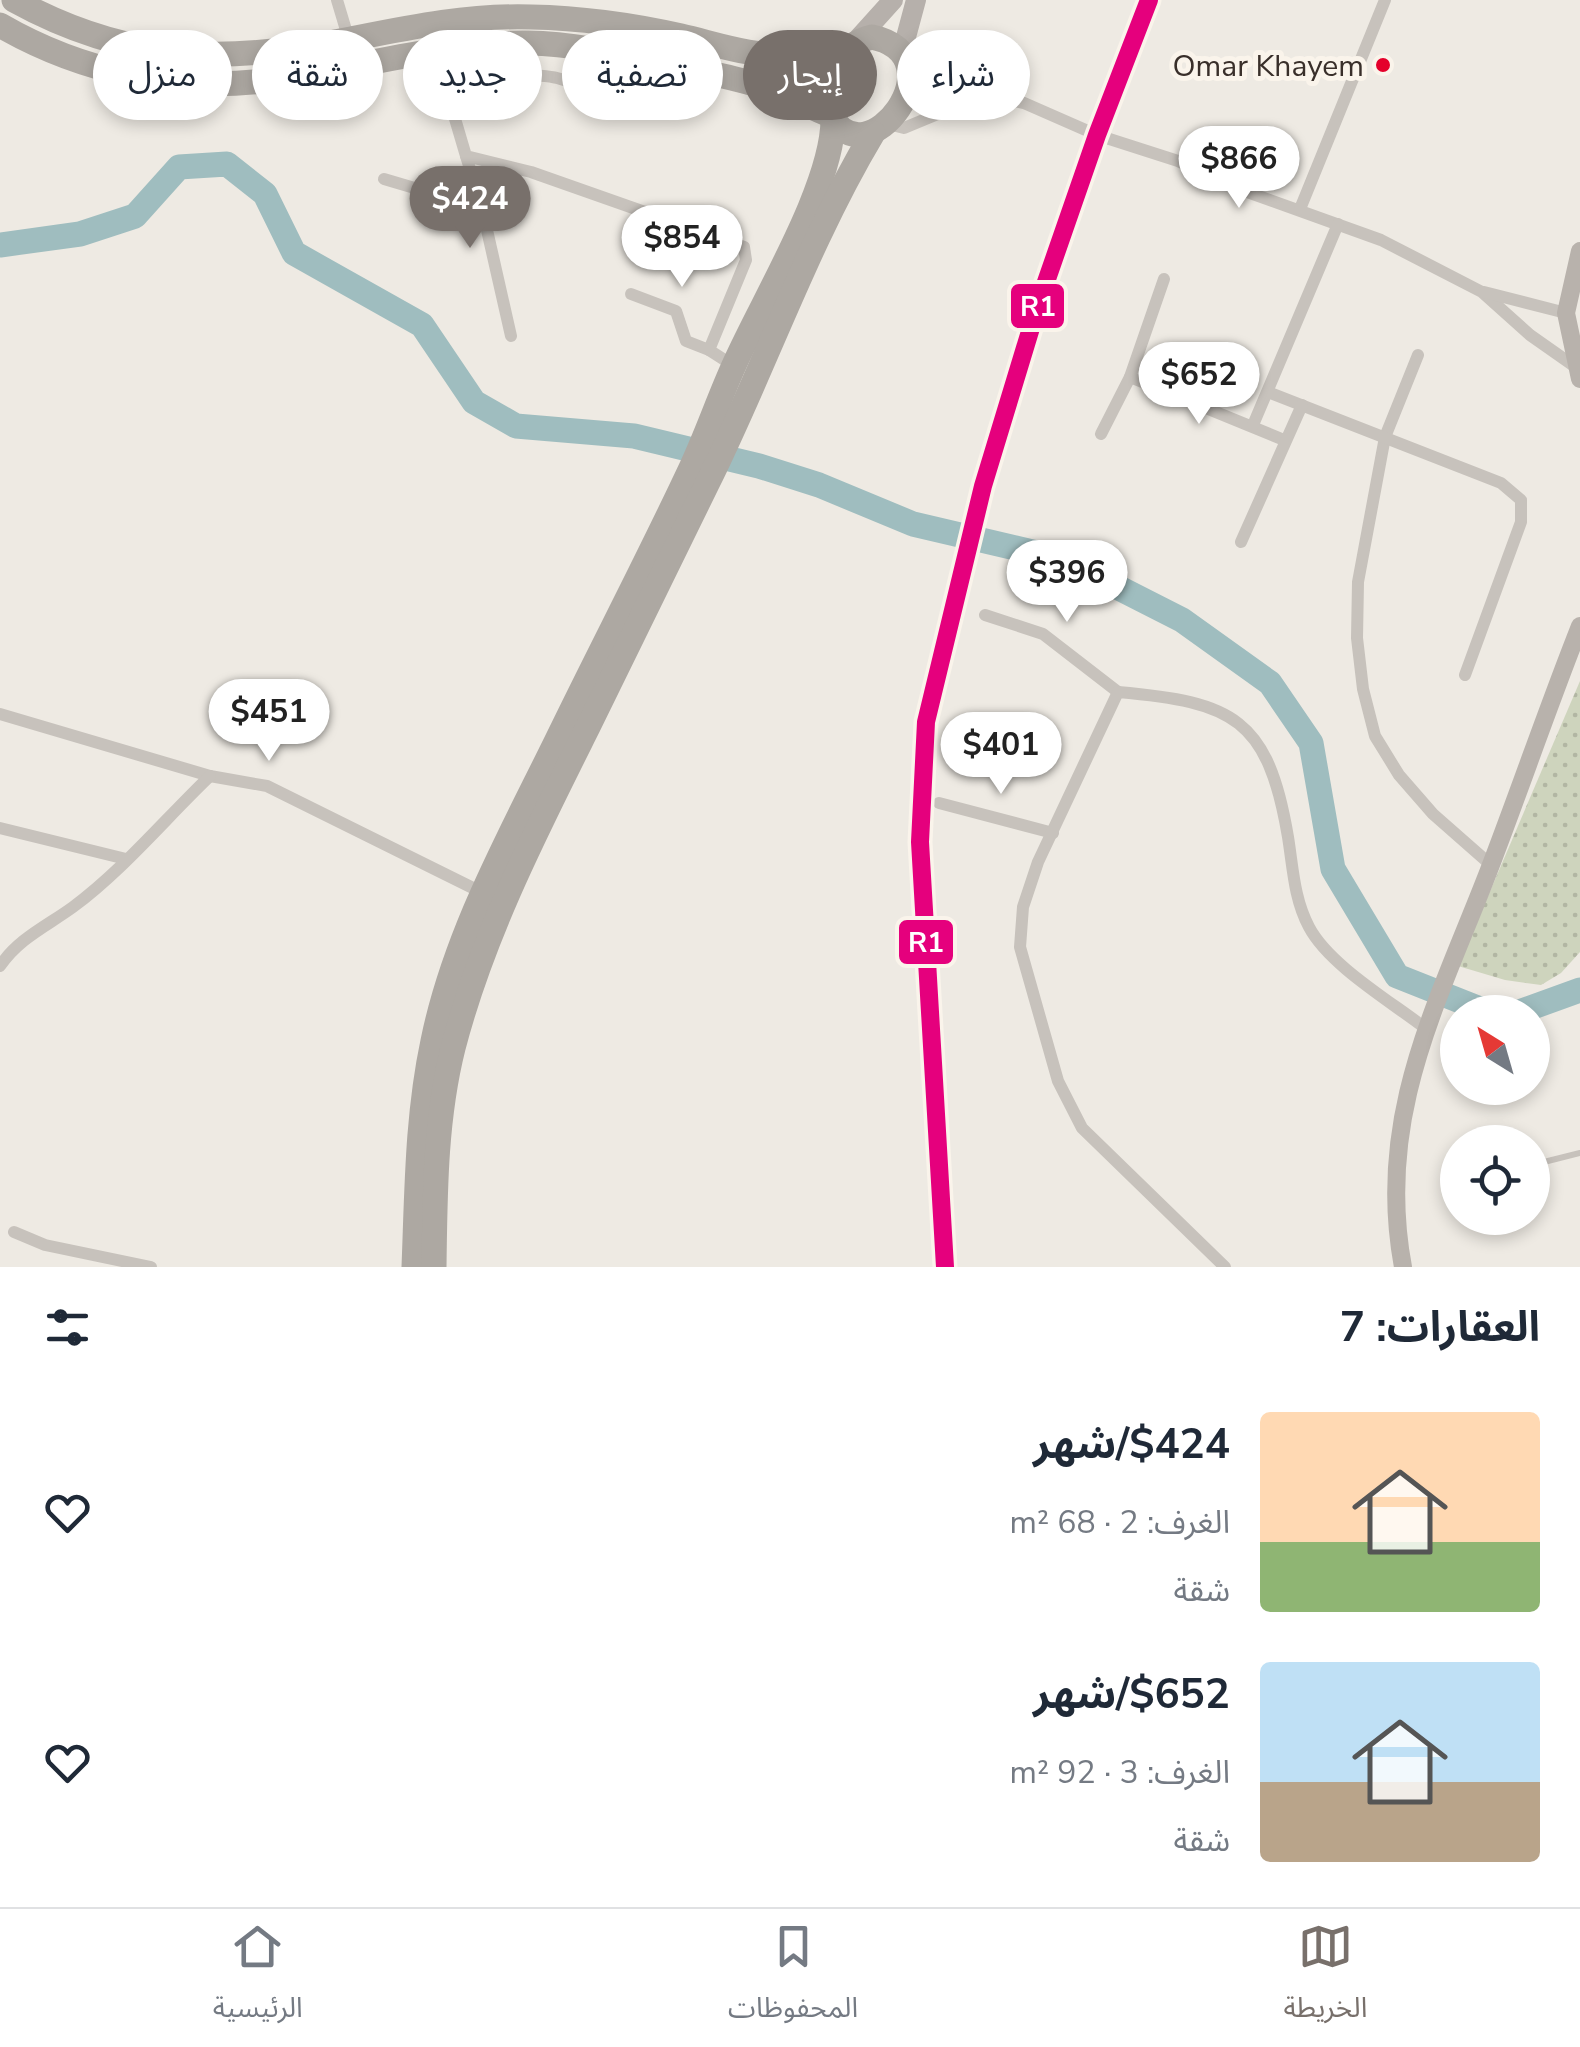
<!DOCTYPE html>
<html lang="ar">
<head>
<meta charset="utf-8">
<style>
	:root { --surface:#fff; --page:#f2f2f3; --text:#1f2937; --muted:#747a83; --line:#e0e1e3; --accent:#78706b }
	body { margin:0; font-family:"Nunito Sans","Noto Sans Arabic",sans-serif; background:var(--page); color:var(--text); direction:rtl; height:100vh; display:flex; flex-direction:column; font-size:38px; white-space:nowrap }
	* { box-sizing:border-box; margin:0 }
	p { font-size:32px; color:var(--muted) }
	.icon { flex:none; width:55px; height:55px; fill:none; stroke:currentColor; stroke-width:2; stroke-linecap:round; stroke-linejoin:round }
	.map { position:relative; height:1267px; overflow:hidden; direction:ltr }
	.panel { display:flex; flex-direction:column; background:var(--surface); flex:1 }
	.panel>* { flex:none }
	.hud { position:absolute; left:30px; top:30px; width:1000px; height:90px; direction:rtl; display:flex; gap:20px }
	.needle { width:65px; rotate:323deg }
	.controls { position:absolute; left:1440px; top:995px; display:grid; gap:20px }
	.controls a { display:grid; place-items:center; width:110px; height:110px; border-radius:50%; background:var(--surface); box-shadow:0 5px 15px #0003; font-size:50px }
	.price { position:absolute; translate:-50% -85px; padding:0 22px; border-radius:35px; background:#fff; color:#222; font-size:32px; line-height:65px; filter:drop-shadow(0 2px 5px #0008) }
	.price::after { content:''; position:absolute; left:50%; top:60px; width:30px; height:22px; margin-left:-15px; background:inherit; clip-path:polygon(0 0,100% 0,50% 100%) }
	.price.selected { background:var(--accent); color:#fff }
	ul { padding:0; list-style:none }
	li { display:flex; align-items:center; gap:30px; height:250px; padding:0 40px }
	li span { display:grid; place-items:center; flex:none; width:280px; height:200px; border-radius:10px; color:#555 }
	li>.icon { margin-inline-start:auto }
	span .icon { width:120px; height:120px; fill:#fffc; stroke-width:1 }
	li b { font-size:42px }
	h2 { display:flex; justify-content:space-between; align-items:center; height:120px; padding:0 40px; font-size:42px }
	.chip { padding:0 35px; border-radius:45px; background:var(--surface); box-shadow:0 5px 15px #0003; font-size:35px; line-height:90px }
	.chip.selected { background:var(--accent); color:#fff }
	.dock { display:flex; justify-content:space-around; align-items:center; height:140px; border-top:2px solid var(--line); background:var(--surface); font-size:28px; color:var(--muted) }
	.dock a { display:grid; justify-items:center; gap:5px }
	.dock .selected { color:var(--accent) }
	.map>svg:first-child { display:block }
</style>
</head>
<body>
<div class="map">
<svg width="1580" height="1267" viewBox="0 0 1580 1267">
	<defs>
		<pattern id="grass-dots" width="8" height="8" patternUnits="userSpaceOnUse" patternTransform="scale(2.5)"><rect width="8" height="8" fill="#ced4bd"/><path d="M2 2h.1M6 6h.1" fill="none" stroke="#b2b6a3" stroke-width="1.8" stroke-linecap="round"/></pattern>
	</defs>
	<rect width="100%" height="100%" fill="#eeeae3"/>
	<polygon fill="url(#grass-dots)" points="1580,681 1580,952 1561,973 1541,985 1505,980 1458,966"/>
	<g fill="none" stroke-linecap="round" stroke-linejoin="round">
		<g stroke="#9fbdbf" stroke-width="25">
			<polyline points="0,245 80,234 135,216 179,167 227,164 265,194 294,253 422,325 474,402 516,426 634,436 759,466 819,485 913,524 1062,559 1182,620 1270,683 1311,743 1333,869 1397,976 1488,1012"/>
			<polyline points="1519,1012 1580,990"/>
		</g>
		<polyline stroke="#c7c2bc" stroke-width="6" points="1536,1164 1580,1153"/>
		<g stroke="#c7c2bc" stroke-width="12">
			<polyline points="337,0 349,40"/>
			<path d="M592,60L615,70L621,86L618,91C597,98 577,83 557,78C544,74 462,73 453,78L448,95L466,156L531,172L744,247L746,260L709,350L734,366"/>
			<polyline points="912,66 919,76 938,86 1024,103 1097,135 1178,161 1239,189 1381,240 1482,292 1530,335 1577,368"/>
			<polyline points="888,124 904,128 957,106 995,100"/>
			<polyline points="466,156 482,208 511,336"/>
			<polyline points="384,179 482,208"/>
			<polyline points="1300,209 1385,0"/>
			<polyline points="1484,292 1566,313"/>
			<polyline points="631,294 676,311 686,341 709,350"/>
			<polyline points="1418,355 1385,437 1358,582 1357,638 1363,689 1375,736 1399,775 1433,814 1491,865"/>
			<polyline points="1130,377 1284,440"/>
			<polyline points="1268,392 1501,483 1521,500 1521,522 1465,675"/>
			<polyline points="1253,425 1338,224"/>
			<polyline points="1101,434 1130,377 1164,279"/>
			<polyline points="1241,542 1302,405"/>
			<polyline points="985,615 1043,634 1118,692"/>
			<polyline points="0,714 210,776 267,786 483,893"/>
			<polyline points="939,803 1053,833"/>
			<polyline points="0,828 126,859"/>
			<path d="M0,966C19,938 47,926 73,907C123,870 165,819 210,776"/>
			<polyline points="14,1232 45,1245 151,1267"/>
			<path d="M1225,1267L1082,1128L1058,1081L1020,947L1023,907L1038,862L1118,692C1233,702 1268,718 1288,837C1293,868 1294,899 1309,927C1329,965 1390,1001 1425,1028"/>
		</g>
		<g stroke="#b8b2ac" stroke-width="18">
			<polyline points="1580,251 1566,313 1580,379"/>
			<path d="M1403,1267C1375,1117 1437,1005 1489,870C1520,789 1548,707 1580,626"/>
		</g>
		<g stroke="#b6b0ab" stroke-width="20">
			<polyline points="857,40 893,0"/>
			<polyline points="902,52 916,0"/>
		</g>
		<g stroke="#ada8a2" stroke-width="25">
			<path d="M14,0C128,63 226,64 351,39C411,27 469,15 531,17C582,18 632,25 681,36C703,41 725,48 748,52C778,57 808,56 838,56"/>
			<path d="M0,25C81,72 178,93 271,80C357,69 440,42 528,43C579,44 628,56 678,66C708,73 738,78 767,88C789,95 809,107 830,115"/>
			<path d="M872,37C962,56 866,184 830,114C813,81 841,44 872,37Z"/>
			<path d="M414,1267C417,1191 417,1116 433,1041C455,934 509,838 557,740C601,649 648,560 691,468C707,434 719,398 735,363C764,298 833,186 833,119"/>
			<path d="M434,1267C435,1194 435,1120 453,1048C482,936 536,831 588,727C628,646 668,564 708,482C765,367 807,243 873,133"/>
		</g>
		<defs>
			<polyline id="rail-1" points="945,1267 920,842 926,722 983,486 1038,305 1097,135 1149,0"/>
		</defs>
		<use href="#rail-1" stroke="#faf4eb" stroke-width="25"/>
		<use href="#rail-1" stroke="#e5007d" stroke-width="18"/>
	</g>
	<circle fill="#e4002b" stroke="#faf4eb" stroke-width="4" cx="1383" cy="65" r="9"/>
	<g text-anchor="middle" stroke-width="10" stroke-linejoin="round" paint-order="stroke">
		<g font-size="30" fill="#392f2a" stroke="#faf4eb" text-anchor="end">
			<text x="1364" y="76">Omar Khayem</text>
		</g>
	</g>
	<g stroke="#faf4eb" stroke-width="4">
		<rect x="1009" y="282" width="57" height="48" rx="10" fill="#e5007d"/>
		<rect x="897" y="918" width="58" height="48" rx="10" fill="#e5007d"/>
	</g>
	<g font-size="28" text-anchor="middle" font-weight="bold" fill="#fff">
		<text x="1038" y="316">R1</text>
		<text x="926" y="952">R1</text>
	</g>
</svg>
<div class="controls">
<a><svg class="needle" viewBox="-14 -14 28 28"><path d="M0-13l5 13h-10z" fill="#e53935"/><path d="M0 13l5-13h-10z" fill="#747a83"/></svg></a>
<a><svg class="icon" aria-label="locate" viewBox="0 0 24 24"><circle cx="12" cy="12" r="6"/><path d="M12 2v4M12 18v4M2 12h4M18 12h4"/></svg></a>
</div>
<b class="price" style="left:1239px;top:211px">$866</b>
<b class="price selected" style="left:470px;top:251px">$424</b>
<b class="price" style="left:682px;top:290px">$854</b>
<b class="price" style="left:1199px;top:427px">$652</b>
<b class="price" style="left:1067px;top:625px">$396</b>
<b class="price" style="left:269px;top:764px">$451</b>
<b class="price" style="left:1001px;top:797px">$401</b>
<div class="hud">
<a class="chip">شراء</a>
<a class="chip selected">إيجار</a>
<a class="chip">تصفية</a>
<a class="chip">جديد</a>
<a class="chip">شقة</a>
<a class="chip">منزل</a>
</div>
</div>
<section class="panel">
<h2>العقارات: 7<svg class="icon" aria-label="filters" viewBox="0 0 24 24"><path d="M4 7h16M4 17h16"/><circle cx="9" cy="7" r="2"/><circle cx="15" cy="17" r="2"/></svg></h2>
<ul>
<li><span style="background:linear-gradient(#ffd9b3 65%,#8fb573 0)"><svg class="icon" aria-label="home" viewBox="0 0 24 24"><path d="M3 11l9-7 9 7M6 9v11h12V9"/></svg></span><div><b>$424/شهر</b><p>الغرف: 2 · 68 m²</p><p>شقة</p></div><svg class="icon" aria-label="heart" viewBox="0 0 24 24"><path d="M12 20l-8-8c-3-5 5-10 8-4 3-6 11-1 8 4z"/></svg></li>
<li><span style="background:linear-gradient(#bfe0f5 60%,#b9a48a 0)"><svg class="icon" aria-label="home" viewBox="0 0 24 24"><path d="M3 11l9-7 9 7M6 9v11h12V9"/></svg></span><div><b>$652/شهر</b><p>الغرف: 3 · 92 m²</p><p>شقة</p></div><svg class="icon" aria-label="heart" viewBox="0 0 24 24"><path d="M12 20l-8-8c-3-5 5-10 8-4 3-6 11-1 8 4z"/></svg></li>
</ul>
</section>
<nav class="dock">
<a class="selected"><svg class="icon" aria-label="map" viewBox="0 0 24 24"><path d="M3 6l6-2 6 2 6-2v14l-6 2-6-2-6 2zM9 4v14M15 6v14"/></svg>الخريطة</a>
<a><svg class="icon" aria-label="saved" viewBox="0 0 24 24"><path d="M7 4h10v16l-5-4-5 4z"/></svg>المحفوظات</a>
<a><svg class="icon" aria-label="home" viewBox="0 0 24 24"><path d="M3 11l9-7 9 7M6 9v11h12V9"/></svg>الرئيسية</a>
</nav>
</body>
</html>
